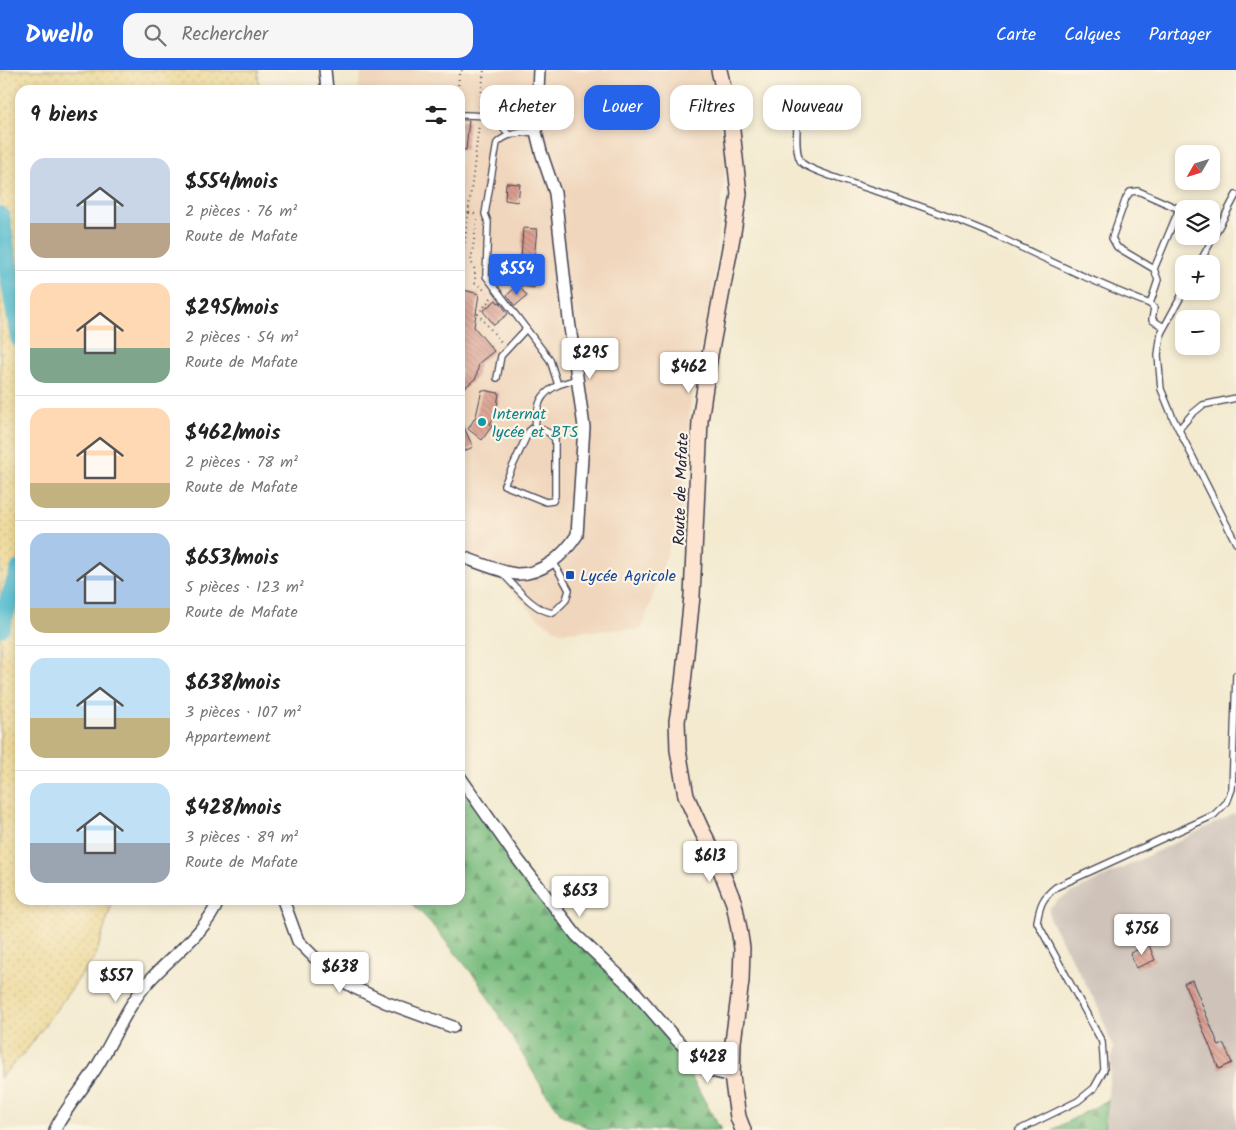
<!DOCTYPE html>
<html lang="fr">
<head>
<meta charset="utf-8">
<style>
	:root { --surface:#fff; --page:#f6f6f6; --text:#222; --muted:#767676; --line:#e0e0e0; --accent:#2563eb }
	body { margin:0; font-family:Kalam,sans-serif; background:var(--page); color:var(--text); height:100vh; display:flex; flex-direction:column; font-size:19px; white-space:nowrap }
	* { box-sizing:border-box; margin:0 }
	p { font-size:16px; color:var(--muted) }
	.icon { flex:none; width:28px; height:28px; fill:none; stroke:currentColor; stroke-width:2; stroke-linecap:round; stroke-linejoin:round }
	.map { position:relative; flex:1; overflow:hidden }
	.side { position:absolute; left:15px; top:15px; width:450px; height:820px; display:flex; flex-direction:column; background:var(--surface); border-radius:15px; box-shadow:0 2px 8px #0003 }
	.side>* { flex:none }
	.guide { position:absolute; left:480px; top:15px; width:475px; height:45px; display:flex; gap:10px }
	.needle { width:32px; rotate:231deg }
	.buttons { position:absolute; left:1175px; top:75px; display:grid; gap:10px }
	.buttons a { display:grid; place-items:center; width:45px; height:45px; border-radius:10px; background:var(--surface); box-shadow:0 2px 8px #0003; font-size:25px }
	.price { position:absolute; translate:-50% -42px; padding:0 11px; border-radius:5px; background:#fff; color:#222; font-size:16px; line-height:32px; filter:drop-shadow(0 1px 2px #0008) }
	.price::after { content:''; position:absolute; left:50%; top:30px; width:15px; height:11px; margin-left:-8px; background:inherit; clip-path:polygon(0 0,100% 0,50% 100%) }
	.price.on { background:var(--accent); color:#fff }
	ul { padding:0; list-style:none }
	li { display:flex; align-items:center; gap:15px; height:125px; padding:0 15px }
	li+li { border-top:1px solid var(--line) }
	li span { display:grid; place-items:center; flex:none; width:140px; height:100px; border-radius:15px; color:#555 }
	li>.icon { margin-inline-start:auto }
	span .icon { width:60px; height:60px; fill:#fffc; stroke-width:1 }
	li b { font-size:21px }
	h2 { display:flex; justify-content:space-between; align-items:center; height:60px; padding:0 15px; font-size:21px }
	.chip { padding:0 18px; border-radius:15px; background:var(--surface); box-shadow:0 2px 8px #0003; font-size:18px; line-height:45px }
	.chip.on { background:var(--accent); color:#fff }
	header { display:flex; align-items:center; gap:30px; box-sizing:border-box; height:70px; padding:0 25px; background:var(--accent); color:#fff }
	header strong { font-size:24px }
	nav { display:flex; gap:28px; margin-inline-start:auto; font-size:18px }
	.search { width:350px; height:45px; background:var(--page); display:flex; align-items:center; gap:12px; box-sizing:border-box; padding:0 18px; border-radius:15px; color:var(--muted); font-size:19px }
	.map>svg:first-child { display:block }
</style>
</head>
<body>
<header>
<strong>Dwello</strong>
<div class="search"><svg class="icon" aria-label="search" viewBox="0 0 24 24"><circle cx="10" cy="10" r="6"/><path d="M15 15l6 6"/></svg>Rechercher</div>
<nav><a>Carte</a><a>Calques</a><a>Partager</a></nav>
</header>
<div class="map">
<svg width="1236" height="1060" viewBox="0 0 1236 1060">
	<defs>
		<pattern id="forest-firs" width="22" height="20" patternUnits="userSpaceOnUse" patternTransform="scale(1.25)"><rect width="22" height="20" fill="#7abd80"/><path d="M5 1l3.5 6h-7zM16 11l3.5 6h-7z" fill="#64996a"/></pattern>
		<pattern id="sand-dots" width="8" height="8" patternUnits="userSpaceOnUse" patternTransform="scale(1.25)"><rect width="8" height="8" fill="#eeda9e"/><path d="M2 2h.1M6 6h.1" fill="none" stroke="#ccbb89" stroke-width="1.8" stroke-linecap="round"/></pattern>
		<pattern id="building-back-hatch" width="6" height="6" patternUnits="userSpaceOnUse" patternTransform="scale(1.25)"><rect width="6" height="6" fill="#da9d8f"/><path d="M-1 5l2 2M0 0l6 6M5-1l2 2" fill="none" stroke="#b08076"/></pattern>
	</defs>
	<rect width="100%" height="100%" fill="#fcf5e5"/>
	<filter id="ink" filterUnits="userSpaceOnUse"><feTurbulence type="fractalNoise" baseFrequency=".02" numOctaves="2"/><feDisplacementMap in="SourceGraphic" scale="10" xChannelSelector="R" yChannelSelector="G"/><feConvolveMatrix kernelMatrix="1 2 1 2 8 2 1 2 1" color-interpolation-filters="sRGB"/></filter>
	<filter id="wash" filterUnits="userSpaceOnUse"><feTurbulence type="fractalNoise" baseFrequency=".0096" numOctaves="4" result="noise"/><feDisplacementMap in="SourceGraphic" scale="20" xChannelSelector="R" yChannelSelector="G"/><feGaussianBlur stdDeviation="1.12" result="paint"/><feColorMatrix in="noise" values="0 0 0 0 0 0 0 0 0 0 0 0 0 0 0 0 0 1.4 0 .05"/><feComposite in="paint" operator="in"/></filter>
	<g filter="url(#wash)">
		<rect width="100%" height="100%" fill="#f3ead0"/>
		<polygon fill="#f0d6bc" points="362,0 710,0 726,90 712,225 692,317 682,437 642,559 560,562 540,550 481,488 460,482 460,20 358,20"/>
		<polygon fill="#cec2b9" points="1236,743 1236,1060 1104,1060 1113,978 1098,936 1050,850 1049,838 1061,828"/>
		<g fill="url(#forest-firs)" stroke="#4e705e">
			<polygon points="460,715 562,856 618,910 656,954 693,1010 721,1060 593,1060 562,1045 545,1022 479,912 430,852 409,830 460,830"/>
			<polygon points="1108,1030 1104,1060 1052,1060 1054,1059"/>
		</g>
		<polygon fill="url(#sand-dots)" stroke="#887e6c" points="0,0 258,0 259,20 20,20 20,830 113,830 96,885 26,981 0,1008"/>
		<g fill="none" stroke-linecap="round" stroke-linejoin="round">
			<g stroke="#52bbcf" stroke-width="20">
				<polyline points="0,146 20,268"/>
				<polyline points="0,557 20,500"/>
			</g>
		</g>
		<g id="blocks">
			<g fill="url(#building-back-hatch)">
				<polygon points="460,50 469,50 466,80 460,79"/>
				<polygon points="506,113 520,114 518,132 505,130"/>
				<polygon points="523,158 537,159 534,189 538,190 534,218 521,216 525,188 521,188"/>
				<polygon points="518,215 527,226 515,236 507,225"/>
				<polygon points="460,219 479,224 474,257 494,281 479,293 476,308 460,322"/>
				<polygon points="496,230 498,233 500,232 508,244 494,255 483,241"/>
				<polygon points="482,320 499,323 496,344 490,354 492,356 482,370 468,359 476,346"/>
				<polygon points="460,349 473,377 460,383"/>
				<polygon points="1149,875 1155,890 1136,898 1130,883"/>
				<polygon points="1192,910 1219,976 1224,974 1232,993 1219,999 1184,913"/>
			</g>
		</g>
	</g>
	<g filter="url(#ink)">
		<use href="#blocks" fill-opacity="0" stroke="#414051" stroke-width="1"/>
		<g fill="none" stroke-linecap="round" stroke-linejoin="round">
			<defs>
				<g id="lane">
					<path d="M798,38C798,50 793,84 802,93C812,102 861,116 876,121C918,135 960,150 1001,168C1050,191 1099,215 1150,234L1154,238L1152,250L1164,257"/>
					<path d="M460,45C486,45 492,44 509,65"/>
					<path d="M536,62C522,63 508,62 497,73L485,144L488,152L486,206L550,290L558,315L577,309"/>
					<polyline points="1199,194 1236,125"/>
					<polyline points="1184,221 1161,263 1158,285 1161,319 1173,348 1236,473"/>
					<polyline points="1150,234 1158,210 1154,199 1179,139 1138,121 1130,122 1126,128 1112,168 1117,177 1154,199"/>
					<polyline points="497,308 501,286 526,259"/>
					<path d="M535,356L549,363L555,369V426L553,431L546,432L504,415L529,361L535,356C538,335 538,325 558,315"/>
					<polyline points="1179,359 1192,344 1203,335 1236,328"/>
					<path d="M503,504C517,518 533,540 553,543L566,530L569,520L553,491"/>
					<path d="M1019,1060L1078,1031L1094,1018L1104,1000L1102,972L1037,852C1040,835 1042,828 1056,817L1214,745L1227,732L1232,719L1236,605"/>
				</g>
				<g id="street">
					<polyline points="325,0 327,20"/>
					<path d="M460,486C474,491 503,503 516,504C542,505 564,485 577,465L584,357L569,250L555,123L541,82L536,62L539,0"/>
					<polyline points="460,707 516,787 576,865 630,916 676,969 698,990 715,1002 732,1006"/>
					<polyline points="283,830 298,871 330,903 355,918 385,932 453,957"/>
					<polyline points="698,990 715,988 733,981"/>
					<path d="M55,1060C67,1035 86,1016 99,993C116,965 127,936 149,911C174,883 203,866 219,830"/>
				</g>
				<polyline id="secondary" points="719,0 731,52 739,124 733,162 709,290 700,351 692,526 683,613 677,651 678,680 686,726 702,761 716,788 734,833 739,859 742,878 741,911 733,972 732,1006 738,1047 743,1060"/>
			</defs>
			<use href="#lane" stroke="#414051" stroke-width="8"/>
			<use href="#street" stroke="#414051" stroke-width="14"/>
			<use href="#secondary" stroke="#414051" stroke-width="18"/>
			<g stroke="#414051" stroke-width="2" stroke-dasharray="1 4" stroke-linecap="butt">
				<polyline points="458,20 459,4 462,0"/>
				<polyline points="480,37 484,0"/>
				<polyline points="464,142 476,144"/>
				<polyline points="477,149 471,191 475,200 475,213 487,222"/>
				<polyline points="464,178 479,55"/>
				<polyline points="491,228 478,244 502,273"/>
			</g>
			<use href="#lane" stroke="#fff" stroke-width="5.5"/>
			<use href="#street" stroke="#fff" stroke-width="11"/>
			<use href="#secondary" stroke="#fde4d1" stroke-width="15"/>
		</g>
	</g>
	<circle fill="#0f9aa8" stroke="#fcf5e5" stroke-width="2" cx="482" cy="352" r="5"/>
	<rect fill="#1a4fb4" stroke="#fcf5e5" stroke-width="2" x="565" y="500" width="10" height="10" rx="2.5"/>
	<g text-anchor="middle" stroke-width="4.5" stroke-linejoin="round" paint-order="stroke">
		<g font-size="16" fill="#0d838f" stroke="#fcf5e5" text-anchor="start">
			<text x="492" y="349">Internat<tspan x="492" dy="18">lycée et BTS</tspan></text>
		</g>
		<g font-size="16" fill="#22223b" stroke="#fcf5e5">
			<text transform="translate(680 419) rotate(-88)" y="6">Route de Mafate</text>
		</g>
		<g font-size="16" fill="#164399" stroke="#fcf5e5" text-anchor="start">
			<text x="580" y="511">Lycée Agricole</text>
		</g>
	</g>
</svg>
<div class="buttons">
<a><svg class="needle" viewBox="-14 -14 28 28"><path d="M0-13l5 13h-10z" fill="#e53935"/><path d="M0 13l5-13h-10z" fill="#767676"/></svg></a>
<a><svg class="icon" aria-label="layers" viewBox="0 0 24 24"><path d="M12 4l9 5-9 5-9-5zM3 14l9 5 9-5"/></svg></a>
<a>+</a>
<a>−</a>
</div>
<b class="price on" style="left:517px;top:226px">$554</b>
<b class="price" style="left:590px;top:310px">$295</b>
<b class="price" style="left:689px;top:324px">$462</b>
<b class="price" style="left:710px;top:813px">$613</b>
<b class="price" style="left:580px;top:848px">$653</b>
<b class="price" style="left:1142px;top:886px">$756</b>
<b class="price" style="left:340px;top:924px">$638</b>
<b class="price" style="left:116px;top:933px">$557</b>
<b class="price" style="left:708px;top:1014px">$428</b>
<div class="guide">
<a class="chip">Acheter</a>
<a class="chip on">Louer</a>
<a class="chip">Filtres</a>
<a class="chip">Nouveau</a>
</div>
<section class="side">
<h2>9 biens<svg class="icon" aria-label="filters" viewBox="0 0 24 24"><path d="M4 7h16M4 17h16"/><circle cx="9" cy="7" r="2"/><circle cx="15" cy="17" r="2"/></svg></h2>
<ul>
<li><span style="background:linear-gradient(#c9d6e8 65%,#b9a48a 0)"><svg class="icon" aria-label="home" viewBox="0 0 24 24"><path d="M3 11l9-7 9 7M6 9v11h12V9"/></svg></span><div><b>$554/mois</b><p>2 pièces · 76 m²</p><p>Route de Mafate</p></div></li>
<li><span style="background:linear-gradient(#ffd9b3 65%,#7fa58c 0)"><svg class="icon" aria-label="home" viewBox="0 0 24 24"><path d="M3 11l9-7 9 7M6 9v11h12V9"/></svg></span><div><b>$295/mois</b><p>2 pièces · 54 m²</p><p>Route de Mafate</p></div></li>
<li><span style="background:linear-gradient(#ffd9b3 75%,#c2b280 0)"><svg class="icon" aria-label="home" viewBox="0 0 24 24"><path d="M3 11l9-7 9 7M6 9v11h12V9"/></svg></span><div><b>$462/mois</b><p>2 pièces · 78 m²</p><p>Route de Mafate</p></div></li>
<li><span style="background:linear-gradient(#a9c7e8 75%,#c2b280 0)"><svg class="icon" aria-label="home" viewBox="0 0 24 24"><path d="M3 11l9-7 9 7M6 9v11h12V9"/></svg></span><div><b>$653/mois</b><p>5 pièces · 123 m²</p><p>Route de Mafate</p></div></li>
<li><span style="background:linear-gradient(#bfe0f5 60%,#c2b280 0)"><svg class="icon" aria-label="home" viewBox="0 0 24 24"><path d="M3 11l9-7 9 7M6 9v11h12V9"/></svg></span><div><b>$638/mois</b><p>3 pièces · 107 m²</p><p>Appartement</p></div></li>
<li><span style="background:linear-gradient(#bfe0f5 60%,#9aa5b1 0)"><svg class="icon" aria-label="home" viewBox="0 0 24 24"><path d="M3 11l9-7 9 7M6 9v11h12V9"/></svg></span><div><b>$428/mois</b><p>3 pièces · 89 m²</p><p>Route de Mafate</p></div></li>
</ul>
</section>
</div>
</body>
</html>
